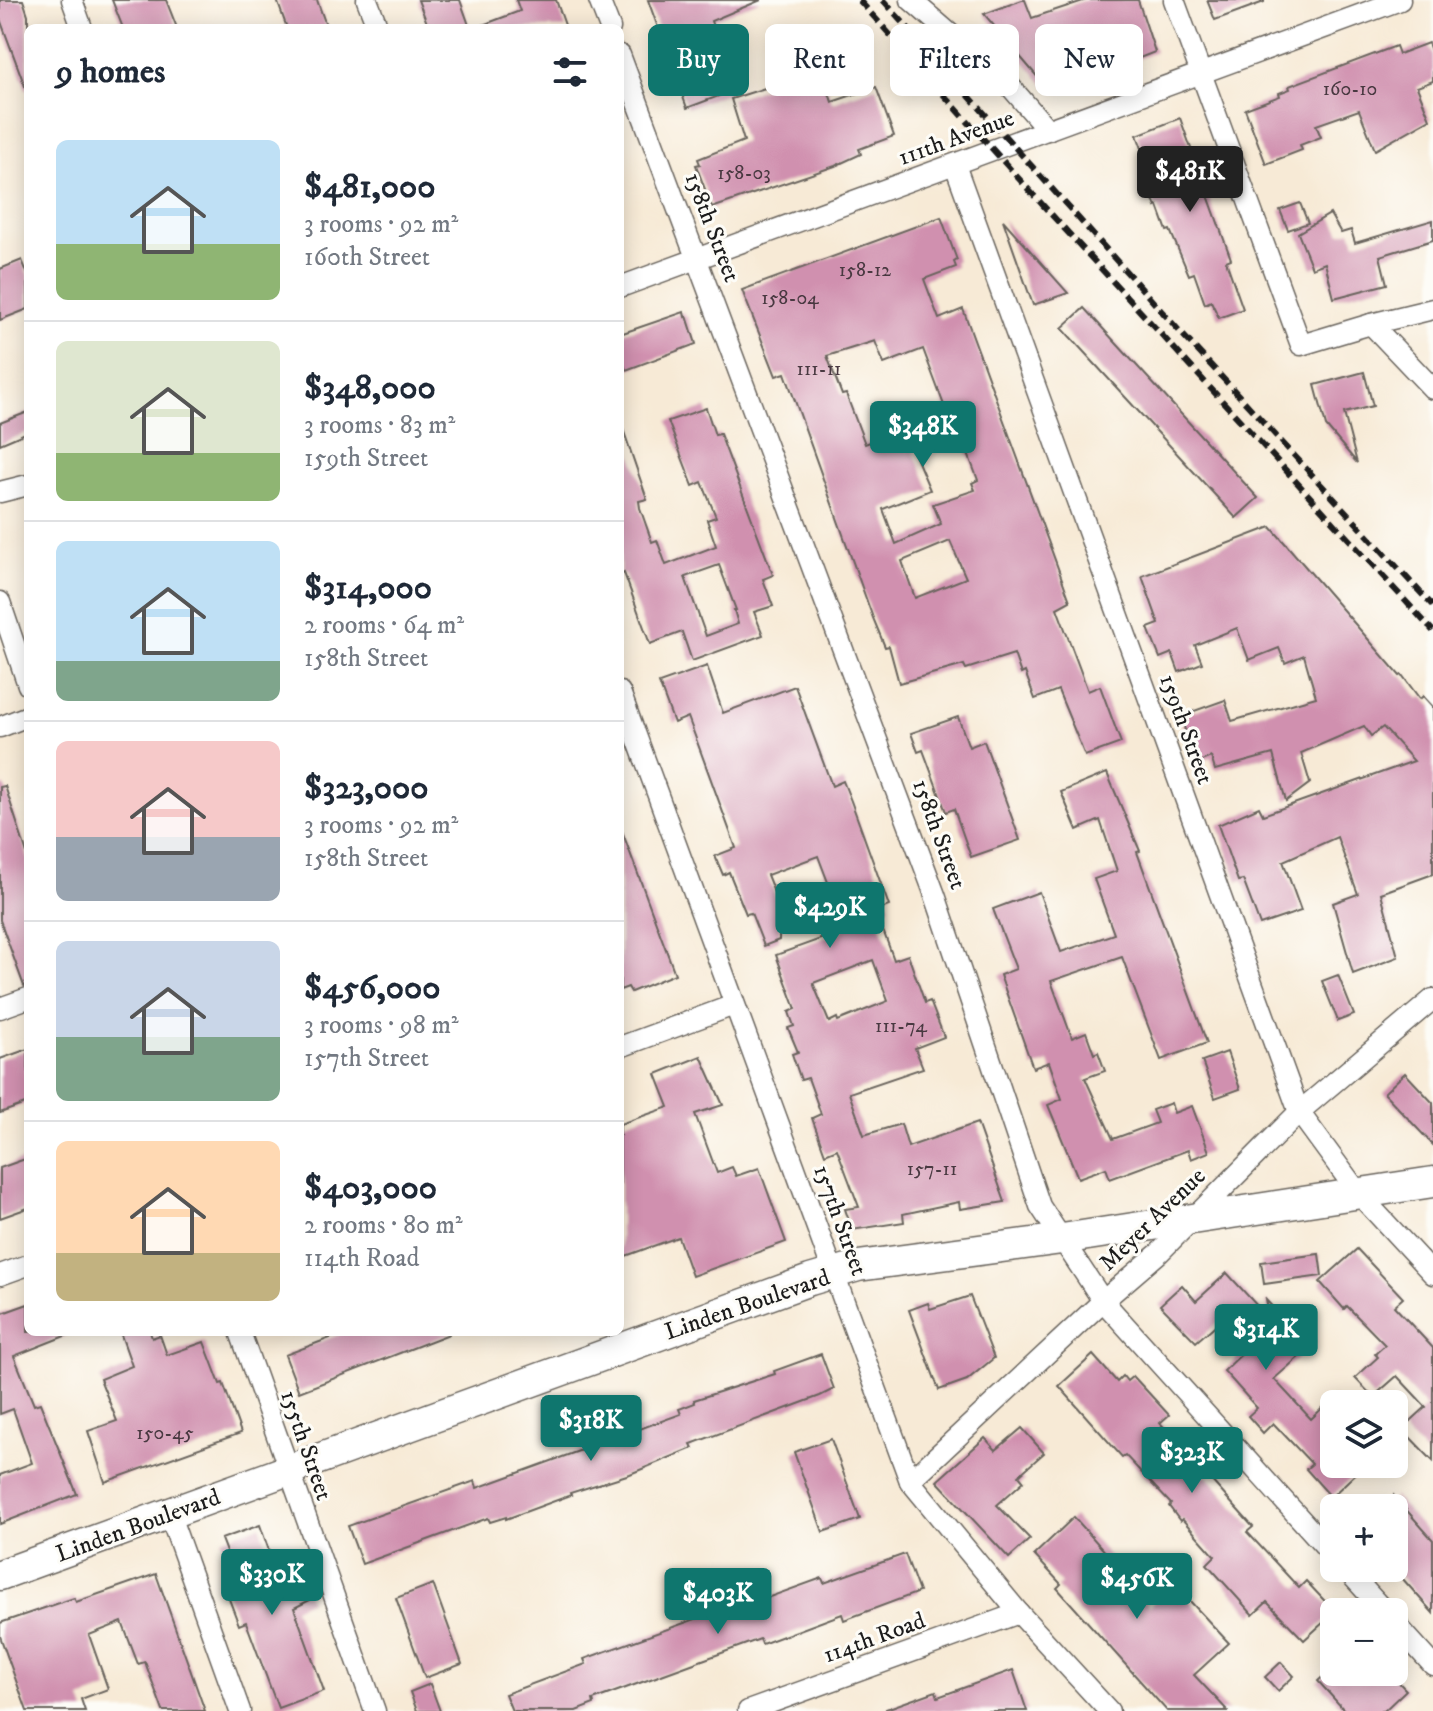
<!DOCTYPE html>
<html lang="en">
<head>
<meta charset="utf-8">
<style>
	:root { --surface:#fff; --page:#f2f2f3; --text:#1f2937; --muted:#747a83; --line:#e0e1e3; --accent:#0f766e }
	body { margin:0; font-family:"IM FELL DW Pica",serif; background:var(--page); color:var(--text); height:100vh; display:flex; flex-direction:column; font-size:30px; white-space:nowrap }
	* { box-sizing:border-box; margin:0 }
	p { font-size:26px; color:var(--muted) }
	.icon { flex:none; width:44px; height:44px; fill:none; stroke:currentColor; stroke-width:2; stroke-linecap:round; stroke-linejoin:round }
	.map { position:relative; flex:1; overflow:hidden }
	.details { position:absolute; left:24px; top:24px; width:600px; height:1312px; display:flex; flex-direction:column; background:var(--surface); border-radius:12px; box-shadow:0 4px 20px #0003 }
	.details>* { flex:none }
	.banner { position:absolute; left:648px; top:24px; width:664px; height:72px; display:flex; gap:16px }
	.fabs { position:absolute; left:1320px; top:1390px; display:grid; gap:16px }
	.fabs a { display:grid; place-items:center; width:88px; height:88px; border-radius:12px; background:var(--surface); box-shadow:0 4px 20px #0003; font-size:40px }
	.price { position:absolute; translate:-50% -68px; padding:0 18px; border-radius:8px; background:var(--accent); color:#fff; font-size:26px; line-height:52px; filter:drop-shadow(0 2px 4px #0008) }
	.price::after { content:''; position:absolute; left:50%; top:48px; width:24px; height:18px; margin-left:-12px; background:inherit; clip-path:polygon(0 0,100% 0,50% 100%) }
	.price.on { background:#222; color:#fff }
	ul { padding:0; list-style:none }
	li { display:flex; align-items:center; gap:24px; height:200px; padding:0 32px }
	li+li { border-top:2px solid var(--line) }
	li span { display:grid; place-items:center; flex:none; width:224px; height:160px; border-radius:12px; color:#555 }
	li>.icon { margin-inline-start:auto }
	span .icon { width:96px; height:96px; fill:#fffc; stroke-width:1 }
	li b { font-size:34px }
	h2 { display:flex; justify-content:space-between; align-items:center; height:96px; padding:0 32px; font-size:34px }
	.tag { padding:0 28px; border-radius:12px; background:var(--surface); box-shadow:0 4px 20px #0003; font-size:28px; line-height:72px }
	.tag.on { background:var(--accent); color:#fff }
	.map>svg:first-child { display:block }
</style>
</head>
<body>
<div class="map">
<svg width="1433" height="1711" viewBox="0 0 1433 1711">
	<rect width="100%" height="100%" fill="#fdfcf7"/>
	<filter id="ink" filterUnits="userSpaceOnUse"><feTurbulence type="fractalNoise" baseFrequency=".0125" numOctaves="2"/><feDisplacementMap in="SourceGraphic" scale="16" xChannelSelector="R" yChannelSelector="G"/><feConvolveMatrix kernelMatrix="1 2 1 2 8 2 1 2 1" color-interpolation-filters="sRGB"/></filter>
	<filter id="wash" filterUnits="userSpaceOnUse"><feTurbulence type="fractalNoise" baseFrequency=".006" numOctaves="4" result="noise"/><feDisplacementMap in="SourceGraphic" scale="32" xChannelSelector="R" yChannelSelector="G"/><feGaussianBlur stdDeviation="1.8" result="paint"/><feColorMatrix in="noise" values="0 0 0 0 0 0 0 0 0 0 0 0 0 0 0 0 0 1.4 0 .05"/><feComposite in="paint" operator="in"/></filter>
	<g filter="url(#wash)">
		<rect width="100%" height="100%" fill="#f7ead6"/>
		<g id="blocks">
			<g fill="#d090af" fill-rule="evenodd">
				<polygon points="0,0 23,0 28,15 28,89 26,89 0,19"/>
				<polygon points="112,0 166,0 177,28 123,28"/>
				<polygon points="277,0 317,0 327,28 287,28"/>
				<polygon points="418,0 460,0 470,28 429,28"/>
				<polygon points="516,0 556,0 566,28 480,28 480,26 520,11"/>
				<polygon points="648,0 761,0 711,21 735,90 687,108"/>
				<polygon points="1022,0 1025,0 1032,18 1086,0 1138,0 1155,52 1086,79 1084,74 1046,87 984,14"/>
				<polygon points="1207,0 1264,0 1264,2 1215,20"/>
				<polygon points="1428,43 1433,56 1433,81 1417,87 1430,119 1375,150 1359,110 1316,125 1321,137 1300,145 1302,150 1266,164 1245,109 1280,96 1279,93 1290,89 1289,86 1396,46 1399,54"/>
				<polygon points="823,75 832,102 876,87 894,136 859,149 861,154 835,166 712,208 696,165 700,164 698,159 744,141 731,99 793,79 795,84"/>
				<polygon points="1180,118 1231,259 1226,261 1243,309 1219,318 1211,301 1205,304 1194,273 1189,275 1170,230 1167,231 1158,206 1156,207 1148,186 1155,183 1137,135"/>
				<polygon points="1300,203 1308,223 1288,230 1280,210"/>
				<polygon points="1330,214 1341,233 1351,230 1355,243 1433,220 1433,240 1380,256 1387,284 1334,298 1325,263 1312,268 1298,233"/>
				<path d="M941,217L957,260L954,262L956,267L924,279L939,319L963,309L1070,601L1057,608L1088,691L1100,686L1121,743L1085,756L1058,690L1035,699L1025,672L1021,674L1014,654L966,669L964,665L899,683L889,646L885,647L873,618L785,373L776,376L742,290ZM875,341L884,364L923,349L957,440L962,438L978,480L972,483L975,490L933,504L941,524L896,544L883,509L930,490L904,429L865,444L846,394L842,395L827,356ZM950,541L966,578L915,598L902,561Z"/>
				<polygon points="1003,220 1068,293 1033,305"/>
				<polygon points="22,260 28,275 28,309 0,320 0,269"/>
				<polygon points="1084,308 1258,498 1236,518 1062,328"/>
				<polygon points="684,312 685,317 687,316 696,344 626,370 620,356 620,334"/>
				<polygon points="1364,372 1373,406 1344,413 1357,463 1326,426 1315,385"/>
				<path d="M706,408L715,435L720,434L773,575L763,579L773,606L754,612L763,635L692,661L682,632L650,644L624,573L620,575V430L623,429L647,499L639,501L640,508L652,542L657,540L666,565L716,546L707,520L716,517L702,482L693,486L668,421ZM719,565L736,610H734L738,624L706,636L685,577Z"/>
				<polygon points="28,412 28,432 0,444 0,423"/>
				<polygon points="1271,527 1400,676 1402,675 1420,699 1423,696 1433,707 1433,874 1381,893 1398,957 1353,974 1333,903 1358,894 1337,837 1283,861 1301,911 1260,925 1243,880 1238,881 1218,825 1259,807 1263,815 1414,761 1383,727 1371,736 1364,726 1301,753 1310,783 1286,801 1273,754 1215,770 1211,757 1197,763 1180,716 1225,700 1232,721 1316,697 1304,655 1285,663 1279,648 1249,660 1237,628 1195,645 1202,663 1179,672 1172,653 1160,658 1148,628 1159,624 1142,576"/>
				<path d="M707,666L723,713L795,686L832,786L843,781L851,801L889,906L876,911L894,960L908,955L925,1003L930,1001L944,1037L915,1048L923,1068L849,1093L864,1135L901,1124L908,1147L977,1123L1005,1202L960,1209L959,1202L903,1214L904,1222L852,1230L845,1209L859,1207L837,1149L825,1154L812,1118L821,1114L808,1078L801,1080L792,1054L798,1052L788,1028L794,1026L789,1012L796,1009L776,955L843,931L830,899L834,898L818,856L767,875L780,907L779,940L764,946L751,913L746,914L729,872L723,875L715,856L736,848L688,717L674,723L659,683ZM873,960L888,1001L838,1021L837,1018L829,1022L813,983Z"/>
				<polygon points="958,717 969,747 984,741 1020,840 971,857 954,809 946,812 923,750 918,752 911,733"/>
				<polygon points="1107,773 1140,851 1137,852 1207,1043 1161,1060 1122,957 1051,981 1072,1038 1086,1032 1094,1054 1098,1052 1105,1071 1085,1078 1113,1139 1157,1123 1152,1110 1171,1103 1174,1113 1192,1106 1209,1152 1191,1159 1188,1150 1110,1179 1106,1168 1078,1178 1048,1105 1062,1099 1049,1062 1033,1068 1000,975 1016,969 993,909 1039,892 1061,952 1114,934 1094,879 1117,871 1100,820 1077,830 1061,792"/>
				<polygon points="5,786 28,857 28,985 24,986 0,920 0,787"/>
				<polygon points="620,831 622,831 675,974 631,992 628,987 620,990"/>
				<polygon points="1338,975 1354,1015 1338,1021 1322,981"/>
				<polygon points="28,1049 28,1103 0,1113 0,1059"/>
				<polygon points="1227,1052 1240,1089 1215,1098 1202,1061"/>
				<polygon points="701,1056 723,1105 695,1114 717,1173 732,1167 736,1176 759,1168 786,1242 692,1276 678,1237 620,1258 620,1124 669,1107 656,1074"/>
				<polygon points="1405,1073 1433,1103 1433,1145 1384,1093"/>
				<polygon points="28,1158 28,1208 0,1218 0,1168"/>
				<polygon points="1357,1249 1403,1298 1394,1306 1433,1348 1433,1461 1402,1429 1426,1407 1397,1376 1373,1397 1355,1378 1378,1357 1375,1354 1385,1345 1347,1306 1344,1309 1320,1282"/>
				<polygon points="1319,1254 1322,1276 1264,1284 1261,1262"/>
				<polygon points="1227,1273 1270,1320 1266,1300 1295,1331 1301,1326 1316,1342 1274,1379 1311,1419 1334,1397 1334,1464 1366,1464 1331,1497 1306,1469 1312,1464 1273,1423 1263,1433 1248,1416 1257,1408 1224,1371 1252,1344 1226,1316 1196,1342 1160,1305 1182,1285 1196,1301"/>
				<polygon points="970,1296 994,1358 967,1380 939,1390 909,1310 928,1303 930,1309"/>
				<polygon points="28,1304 28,1332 75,1332 14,1356 34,1405 40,1403 77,1494 0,1524 0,1475 32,1463 13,1409 0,1414 0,1314"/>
				<polygon points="120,1332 150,1332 152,1338 160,1335 167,1355 204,1342 220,1384 223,1383 241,1433 105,1482 88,1431 117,1421 100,1379 132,1366"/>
				<polygon points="346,1332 449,1332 449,1334 299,1392 285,1355"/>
				<polygon points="821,1354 834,1389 820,1396 691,1444 693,1448 630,1474 570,1493 571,1495 506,1519 506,1517 490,1522 488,1518 362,1564 348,1526 475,1481 477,1488 510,1476 681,1414 679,1409 695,1403 694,1400 775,1374 774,1371"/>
				<polygon points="1093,1355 1117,1382 1123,1376 1127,1381 1133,1376 1169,1415 1160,1423 1253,1527 1247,1532 1299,1588 1306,1581 1335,1612 1304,1640 1267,1602 1253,1615 1207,1564 1215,1556 1182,1519 1180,1521 1169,1506 1171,1504 1125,1455 1122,1457 1059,1386"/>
				<polygon points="1022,1428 1044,1453 1019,1475 1024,1481 997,1505 1030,1539 1009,1558 937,1481 985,1438 996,1450"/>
				<polygon points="831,1439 860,1519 823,1532 794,1452"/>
				<polygon points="1394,1496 1433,1540 1433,1613 1394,1569"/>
				<polygon points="1074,1517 1117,1565 1114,1568 1149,1606 1174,1584 1229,1643 1194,1675 1228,1711 1167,1711 1057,1588 1061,1584 1034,1555"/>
				<polygon points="260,1525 281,1585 301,1577 310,1600 294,1608 324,1691 278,1708 246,1622 239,1625 226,1591 239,1586 221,1539"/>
				<polygon points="905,1554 919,1592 844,1620 842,1614 762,1644 760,1639 593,1700 594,1704 576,1711 512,1711 505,1694 586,1664 584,1659 740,1603 742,1607 822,1578 824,1583"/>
				<polygon points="156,1574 205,1711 163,1711 145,1662 138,1664 122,1622 89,1635 108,1689 81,1699 85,1711 27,1711 0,1636 0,1623 74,1598 76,1602"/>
				<polygon points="433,1584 462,1664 425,1678 396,1598"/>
				<polygon points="1281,1662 1294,1676 1278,1691 1265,1677"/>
				<polygon points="1013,1670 1027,1711 886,1711 886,1709 936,1691 938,1697"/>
				<polygon points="1328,1672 1389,1672 1406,1690 1384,1711 1345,1711 1318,1681"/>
				<polygon points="430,1684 440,1711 417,1711 410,1692"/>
			</g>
		</g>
	</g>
	<g filter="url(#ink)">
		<use href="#blocks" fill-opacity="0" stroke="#69645d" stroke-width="2"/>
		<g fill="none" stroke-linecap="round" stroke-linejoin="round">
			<defs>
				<g id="street">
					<polyline points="72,0 82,28"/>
					<polyline points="367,0 378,28"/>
					<polyline points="599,0 610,28"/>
					<polyline points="911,0 1009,85 1048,130"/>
					<polyline points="1174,0 1301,345 1371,324 1433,309"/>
					<polyline points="620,55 935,895 1040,1206 1103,1301 1334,1556"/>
					<polyline points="955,165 1299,1112 1359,1194 1433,1274"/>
					<polyline points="620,287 1400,0"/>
					<polyline points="1371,324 1433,389"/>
					<polyline points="0,492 28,485"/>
					<polyline points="0,602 28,685"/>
					<polyline points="620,692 910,1481 1019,1613 1109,1711"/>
					<polyline points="0,727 28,716"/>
					<polyline points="0,1008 28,998"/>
					<polyline points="620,1047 734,1005"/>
					<polyline points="0,1275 28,1265"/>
					<polyline points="240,1332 375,1711"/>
					<polyline points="910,1481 1103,1301 1160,1252 1299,1112 1433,999"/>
					<polyline points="169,1513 240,1711"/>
					<polyline points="1345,1568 1385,1612"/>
					<polyline points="1394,1622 1433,1665"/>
					<polyline points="748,1711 1019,1613"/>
				</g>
				<polyline id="secondary" points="0,1575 810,1280 858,1266 1062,1239 1433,1182"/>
			</defs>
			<use href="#street" stroke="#69645d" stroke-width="23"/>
			<use href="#secondary" stroke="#69645d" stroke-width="33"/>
			<use href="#street" stroke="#fff" stroke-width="20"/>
			<use href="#secondary" stroke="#fff" stroke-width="30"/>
			<g stroke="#1c1c1c" stroke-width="6" stroke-dasharray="12 6" stroke-linecap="butt">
				<polyline points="859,0 1029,190 1433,631"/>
				<polyline points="883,0 1183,335 1433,606"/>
			</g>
		</g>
	</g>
	<g text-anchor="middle" stroke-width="6" stroke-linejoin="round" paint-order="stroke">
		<g font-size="20" fill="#493941">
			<text x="1350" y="95">160-10</text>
			<text x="744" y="179">158-03</text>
			<text x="865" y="276">158-12</text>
			<text x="790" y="304">158-04</text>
			<text x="819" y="375">111-11</text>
			<text x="901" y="1032">111-74</text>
			<text x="932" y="1175">157-11</text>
			<text x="165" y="1439">150-45</text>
		</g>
		<g font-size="24" fill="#1c1c1c" stroke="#fdfcf7">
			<text transform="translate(956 137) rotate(-20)" y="8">111th Avenue</text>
			<text transform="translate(713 227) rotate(69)" y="8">158th Street</text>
			<text transform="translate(1187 729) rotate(70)" y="8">159th Street</text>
			<text transform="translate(940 834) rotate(70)" y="8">158th Street</text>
			<text transform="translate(1152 1219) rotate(-44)" y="8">Meyer Avenue</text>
			<text transform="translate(841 1220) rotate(70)" y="8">157th Street</text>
			<text transform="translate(747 1304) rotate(-19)" y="8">Linden Boulevard</text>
			<text transform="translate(307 1445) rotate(71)" y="8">155th Street</text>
			<text transform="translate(138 1525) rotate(-20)" y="8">Linden Boulevard</text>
			<text transform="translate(874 1637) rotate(-20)" y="8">114th Road</text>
		</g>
	</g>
</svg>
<div class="fabs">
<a><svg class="icon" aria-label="layers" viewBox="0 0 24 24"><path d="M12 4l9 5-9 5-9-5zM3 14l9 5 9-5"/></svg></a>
<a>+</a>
<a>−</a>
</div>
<b class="price on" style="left:1190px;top:214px">$481K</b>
<b class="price" style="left:923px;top:469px">$348K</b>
<b class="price" style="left:830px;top:950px">$429K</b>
<b class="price" style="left:1266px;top:1372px">$314K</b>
<b class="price" style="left:591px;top:1463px">$318K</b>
<b class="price" style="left:1192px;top:1495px">$323K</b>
<b class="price" style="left:272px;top:1617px">$330K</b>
<b class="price" style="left:1137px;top:1621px">$456K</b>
<b class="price" style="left:718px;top:1636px">$403K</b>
<div class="banner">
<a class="tag on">Buy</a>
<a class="tag">Rent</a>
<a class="tag">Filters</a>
<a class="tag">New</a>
</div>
<section class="details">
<h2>9 homes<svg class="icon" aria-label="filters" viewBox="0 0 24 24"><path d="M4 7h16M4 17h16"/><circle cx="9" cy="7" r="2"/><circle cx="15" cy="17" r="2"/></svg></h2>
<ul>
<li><span style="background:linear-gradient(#bfe0f5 65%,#8fb573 0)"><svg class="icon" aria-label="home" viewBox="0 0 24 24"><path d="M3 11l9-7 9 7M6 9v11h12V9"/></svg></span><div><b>$481,000</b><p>3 rooms · 92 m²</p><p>160th Street</p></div></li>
<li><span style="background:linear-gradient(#dfe7d0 70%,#8fb573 0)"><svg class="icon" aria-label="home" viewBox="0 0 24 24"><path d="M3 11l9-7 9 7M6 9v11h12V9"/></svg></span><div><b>$348,000</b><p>3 rooms · 83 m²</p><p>159th Street</p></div></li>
<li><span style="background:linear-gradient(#bfe0f5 75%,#7fa58c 0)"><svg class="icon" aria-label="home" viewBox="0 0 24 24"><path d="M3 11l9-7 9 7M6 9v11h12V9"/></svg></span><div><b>$314,000</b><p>2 rooms · 64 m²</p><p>158th Street</p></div></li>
<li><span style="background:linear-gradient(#f6c9c9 60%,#9aa5b1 0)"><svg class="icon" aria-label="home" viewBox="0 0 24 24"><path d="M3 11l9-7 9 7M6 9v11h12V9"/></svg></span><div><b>$323,000</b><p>3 rooms · 92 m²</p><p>158th Street</p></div></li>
<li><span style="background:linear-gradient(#c9d6e8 60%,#7fa58c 0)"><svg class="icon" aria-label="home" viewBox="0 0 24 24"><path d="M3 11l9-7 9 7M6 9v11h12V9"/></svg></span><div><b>$456,000</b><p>3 rooms · 98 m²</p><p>157th Street</p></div></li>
<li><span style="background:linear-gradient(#ffd9b3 70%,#c2b280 0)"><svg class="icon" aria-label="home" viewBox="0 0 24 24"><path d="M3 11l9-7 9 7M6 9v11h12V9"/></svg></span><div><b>$403,000</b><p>2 rooms · 80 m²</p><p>114th Road</p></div></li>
</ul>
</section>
</div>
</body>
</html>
